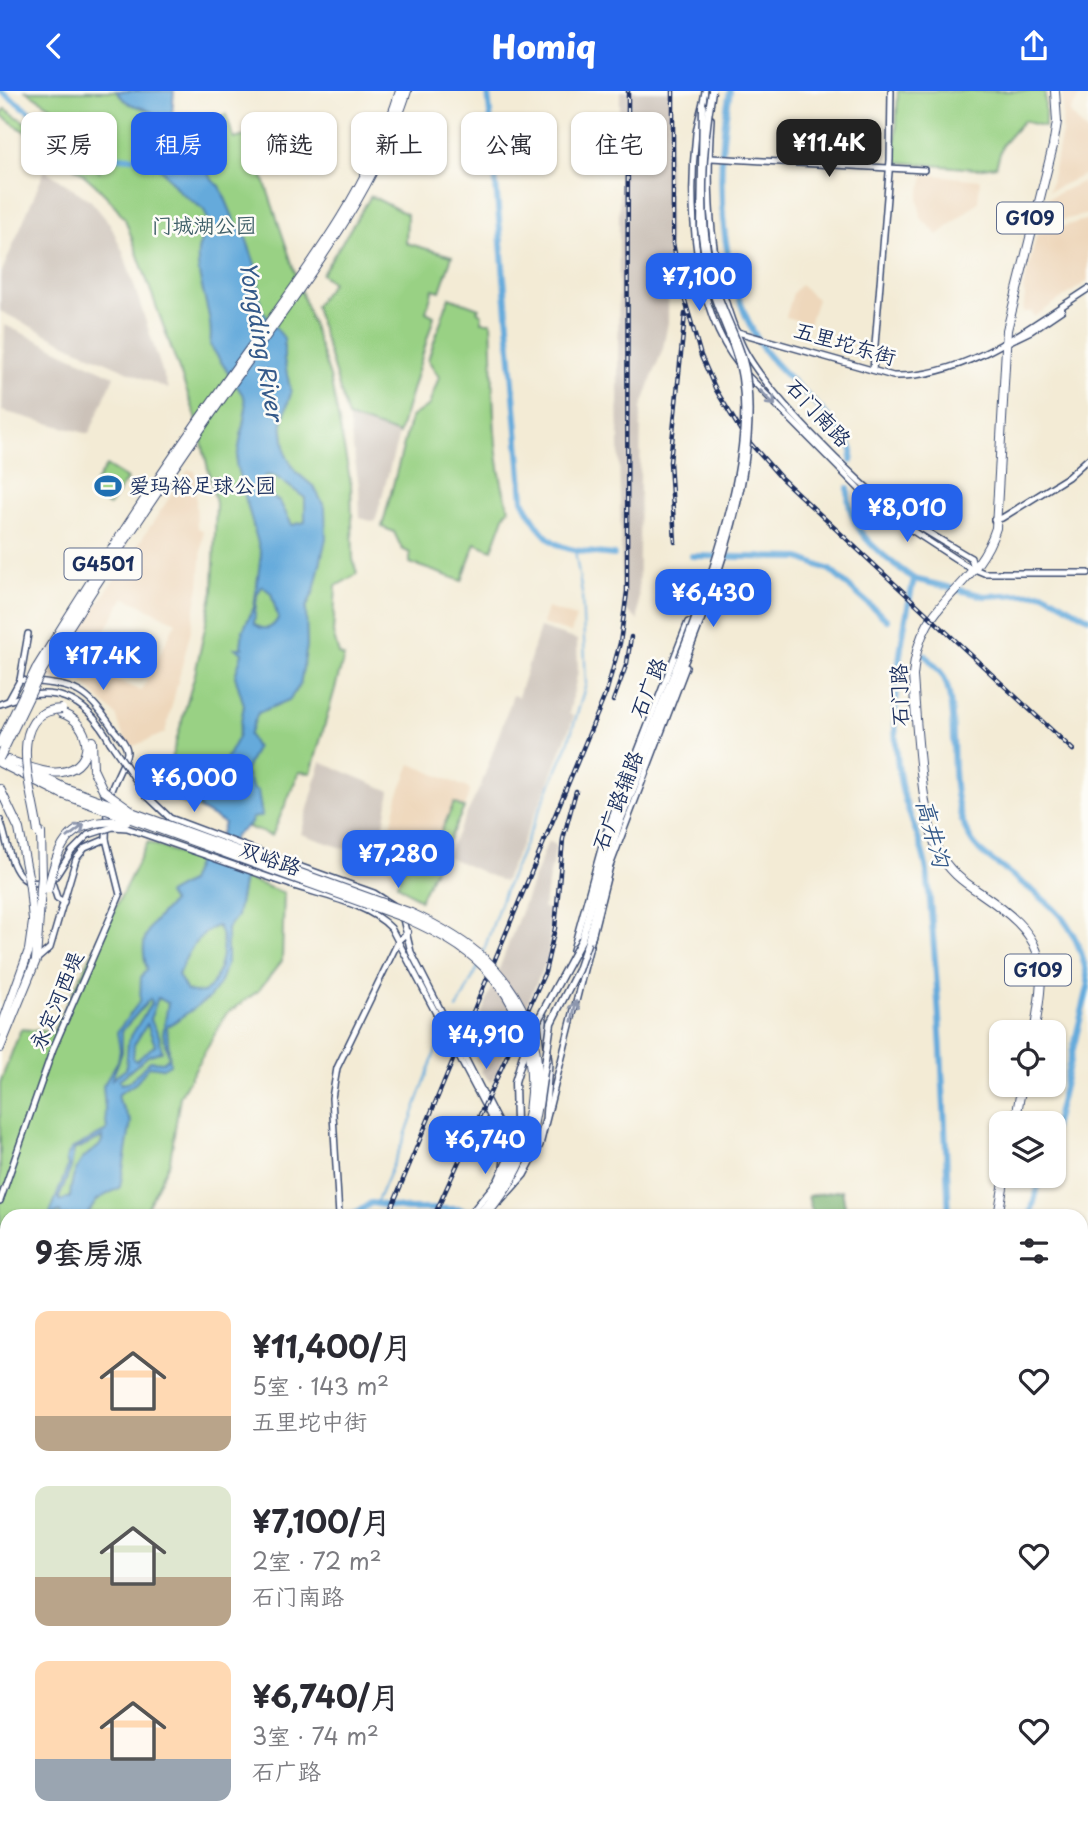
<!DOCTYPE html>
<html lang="zh">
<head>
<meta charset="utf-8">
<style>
	:root { --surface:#fff; --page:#f2f2f3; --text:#2b2b33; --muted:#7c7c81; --accent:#2563eb }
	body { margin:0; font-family:"Playpen Sans","LXGW WenKai TC",sans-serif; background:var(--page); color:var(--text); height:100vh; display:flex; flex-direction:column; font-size:26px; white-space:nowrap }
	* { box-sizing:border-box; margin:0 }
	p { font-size:23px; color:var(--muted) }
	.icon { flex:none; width:38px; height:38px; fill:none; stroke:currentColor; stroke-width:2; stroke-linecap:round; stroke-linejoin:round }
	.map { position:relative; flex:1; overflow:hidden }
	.sheet { position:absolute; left:0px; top:1118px; width:1088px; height:625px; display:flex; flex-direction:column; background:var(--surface); border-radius:21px 21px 0 0; box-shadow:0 2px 5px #0004 }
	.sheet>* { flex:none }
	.guide { position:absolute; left:21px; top:21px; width:700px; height:63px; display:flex; gap:14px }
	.fabs { position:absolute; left:989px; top:929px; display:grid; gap:14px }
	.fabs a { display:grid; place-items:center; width:77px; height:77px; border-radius:14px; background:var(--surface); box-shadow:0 2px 5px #0004; font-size:35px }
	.price { position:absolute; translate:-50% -60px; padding:0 16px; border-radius:14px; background:var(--accent); color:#fff; font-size:23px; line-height:46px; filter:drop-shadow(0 2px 4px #0008) }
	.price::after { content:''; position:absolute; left:50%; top:42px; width:21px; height:16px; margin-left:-10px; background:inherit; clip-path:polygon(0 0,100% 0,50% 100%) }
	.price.selected { background:#222; color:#fff }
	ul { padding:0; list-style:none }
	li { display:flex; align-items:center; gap:21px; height:175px; padding:0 35px }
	li span { display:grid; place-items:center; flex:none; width:196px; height:140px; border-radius:14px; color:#555 }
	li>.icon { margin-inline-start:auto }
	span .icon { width:84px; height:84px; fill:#fffc; stroke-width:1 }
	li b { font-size:30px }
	h2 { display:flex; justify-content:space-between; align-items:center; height:84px; padding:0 35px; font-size:30px }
	.tag { padding:0 24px; border-radius:14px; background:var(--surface); box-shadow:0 2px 5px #0004; font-size:24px; line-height:63px }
	.tag.selected { background:var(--accent); color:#fff }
	header { display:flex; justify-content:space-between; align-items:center; height:91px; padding:0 35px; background:var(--accent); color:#fff; font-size:32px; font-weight:800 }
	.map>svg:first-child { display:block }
</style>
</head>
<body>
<header><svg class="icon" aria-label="back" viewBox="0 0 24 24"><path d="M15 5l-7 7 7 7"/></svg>Homiq<svg class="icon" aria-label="share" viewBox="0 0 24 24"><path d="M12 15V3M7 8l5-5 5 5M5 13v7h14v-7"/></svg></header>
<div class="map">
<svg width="1088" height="1742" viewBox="0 0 1088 1742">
	<rect width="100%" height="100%" fill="#fdfcf7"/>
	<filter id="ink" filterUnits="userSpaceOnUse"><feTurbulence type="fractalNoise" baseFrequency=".0143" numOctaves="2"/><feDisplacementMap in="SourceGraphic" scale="14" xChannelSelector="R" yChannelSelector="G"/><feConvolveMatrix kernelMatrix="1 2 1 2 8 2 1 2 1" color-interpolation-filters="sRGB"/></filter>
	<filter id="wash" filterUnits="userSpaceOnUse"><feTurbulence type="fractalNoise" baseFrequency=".00686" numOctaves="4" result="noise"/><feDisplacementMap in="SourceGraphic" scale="28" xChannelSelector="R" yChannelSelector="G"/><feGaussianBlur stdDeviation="1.57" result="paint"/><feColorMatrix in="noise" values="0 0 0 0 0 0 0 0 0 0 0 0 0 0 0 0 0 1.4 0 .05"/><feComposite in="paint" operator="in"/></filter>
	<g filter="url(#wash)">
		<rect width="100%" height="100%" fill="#f3ebd5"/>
		<g fill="#eed7bb">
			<polygon points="1063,0 1082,0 1070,22 1088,42 1088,82 1049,100 1062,42"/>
			<polygon points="925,83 980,89 978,111 938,144 921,127 918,108"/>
			<polygon points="1082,91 1088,109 1088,123 1041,134 1048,107"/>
			<polygon points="1088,128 1088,190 1034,226 1032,221 1023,221 1025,205 1023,198 1037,143"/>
			<polygon points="800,194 817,208 809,233 786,226 793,202"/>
			<polygon points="188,379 195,380 197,436 203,440 199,495 191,539 165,642 131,656 122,642 116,624 82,591 90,576 141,600 176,531 124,506 76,593 49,586"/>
			<polygon points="547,517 576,526 571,542 542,533"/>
			<polygon points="411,673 470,698 464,717 454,713 435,755 391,736 398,705"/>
		</g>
		<g fill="#ccc2b9">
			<polygon points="620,0 670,0 668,231 663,257 641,317 638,529 622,516 618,297"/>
			<polygon points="45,79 91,110 110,133 123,161 168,298 70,255 0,220 0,185"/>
			<polygon points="5,234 114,285 89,343 2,320"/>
			<polygon points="348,326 399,343 375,431 360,427 359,395"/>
			<polygon points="540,537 577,549 578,580 569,623 574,625 548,694 504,791 446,765 481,694 513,604 518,606"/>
			<polygon points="321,671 390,700 378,769 301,743"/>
			<polygon points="548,750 556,754 543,817 552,820 548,866 492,992 481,981 484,973 476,969 477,946 474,943"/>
		</g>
		<g fill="#99d184" stroke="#5a8071" stroke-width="2">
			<path d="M26,0H116C132,21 141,12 156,24L149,58L143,63L157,65L224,50L216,27L226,23L234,48L249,44L330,286L351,393L353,468L357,483L336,495L333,542L339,563L344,566L311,682L299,681L272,745L161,704L195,583L213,500L216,412L196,326L125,128C94,83 45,56 1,24L5,18L99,80L95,38L79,33Z"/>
			<polygon points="898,0 1045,0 1045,36 1023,30 1003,53 996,75 976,78 898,71 895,67"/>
			<polygon points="371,105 407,123 406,152 452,165 440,200 433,198 426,221 434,225 399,343 348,326 315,215 332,192 322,183"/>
			<path d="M449,206L479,217L477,220L482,224L481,231H491C494,288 490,364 509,418L505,423L492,459L475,452L462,490L410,472V462L402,458L394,441L382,436L411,326L429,314L439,286L428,269Z"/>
			<polygon points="106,375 127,388 109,415 89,402"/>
			<polygon points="454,712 464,717 420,809 397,793 416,747 435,754"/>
			<polygon points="148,751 284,802 282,870 258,900 226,923 180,1005 170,1070 143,1125 7,1125 7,1736 259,1736 259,1742 0,1742 0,992 21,938 53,941"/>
		</g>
		<g fill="#7ab372" stroke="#4a7168" stroke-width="2">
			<polygon points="842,1099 846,1121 813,1125 808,1105"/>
			<polygon points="647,1736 993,1736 992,1742 654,1742"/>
		</g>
		<path fill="#65aadb" stroke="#406c9c" stroke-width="2" fill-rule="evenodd" d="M116,0H174L172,24L176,42L199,54L206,78L213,90L220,95L235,131L245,144L257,179L261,218L284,247V268L291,302L282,332L286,364L296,381L314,396L325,417L326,447L314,500L306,517L307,555L300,594L289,609L258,622L249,644L256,657L245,681L253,698L258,700L262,725L252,727L251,732L235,745L223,771L244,787L237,825L227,838V871L219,893L209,907L167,936L170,973L163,977L149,975L136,992L119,1003L118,1008L131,1031L120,1096L97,1109L86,1125H61L60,1121L49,1125L68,1075L66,1068L71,1058L107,1040L103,995L118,970L120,959L117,941L140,910L141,886L147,878C137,843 150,836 172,811L167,803L189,791L198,768L206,771L213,768L224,732L200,718L198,709L202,696L218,683L238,646L244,614L235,585L242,562L235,557H243L241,555L243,539L254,516L261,463L236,373L246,317L244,306L210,254C215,222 195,193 198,160C199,149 209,141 208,129L204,119L179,100L154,69L137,71L135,64L149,58L156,24C141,12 132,21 116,0ZM266,384L275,385L305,407V431L292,434L280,411L260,399L259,393ZM262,495L271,502L278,527C273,538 263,541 254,532L257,504ZM217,835C229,847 220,893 204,901C198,903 193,901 187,900L178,884C186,865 197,842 217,835ZM158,907L168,912L163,943L169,966L163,971L150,970L129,991L121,993L119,989L148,965L162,960L159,944L150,928ZM150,908L152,911L128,950L126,978L112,988L122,961V940ZM147,933L155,954L136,970L133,968L134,954ZM103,1046C101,1057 96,1057 88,1063C75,1073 71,1091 70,1106L61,1110L59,1107L71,1077L74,1059Z"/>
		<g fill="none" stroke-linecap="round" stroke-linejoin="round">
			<g stroke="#65aadb" stroke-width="2">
				<polyline points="483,862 503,804 568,653 586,593 582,502 575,460"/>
				<polyline points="457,918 479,874"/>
				<polyline points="376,1113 404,1048 438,953"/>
			</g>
			<g stroke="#65aadb" stroke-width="6">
				<path d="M0,0C43,27 89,74 143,66"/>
				<path d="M488,0L523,409C549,460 559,458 614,464"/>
				<path d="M730,0C714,81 718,189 764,259C782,285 847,336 852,360C853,363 851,367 851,370"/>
				<path d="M848,397C846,441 883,465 914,488C899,554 888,626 901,694C907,723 923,751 927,781C939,895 944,1010 949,1125"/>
				<polyline points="692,465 800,467 830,479 887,529"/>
				<polyline points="914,488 984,505 1044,502 1088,527"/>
				<path d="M925,564C933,573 944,582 947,594C960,644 944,700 970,747C976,759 990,768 1001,776C1050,814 1077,825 1088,891"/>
				<polyline points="1054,1037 1088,896"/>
				<polyline points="352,1125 371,1112 407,1118 460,1118 476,1123"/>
				<polyline points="1030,1125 1041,1085"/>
				<polyline points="1082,1333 1088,1341"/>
			</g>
		</g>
	</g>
	<g filter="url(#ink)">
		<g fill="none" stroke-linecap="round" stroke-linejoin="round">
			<defs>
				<g id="secondary">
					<path d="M705,0C703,14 698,28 696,42C688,112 693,217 739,274"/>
					<path d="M711,28C706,103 709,181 741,252C760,296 858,394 898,422C921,438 946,452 971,467L974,477"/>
					<polyline points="711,67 924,79"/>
					<path d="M734,240L893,285C966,287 1029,236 1088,198"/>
					<polyline points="1004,253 1031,240 1062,219"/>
					<polyline points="873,279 890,69 891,0"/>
					<polyline points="747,284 879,418 965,474 984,482 1088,482"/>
					<polyline points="994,429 1002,427 1068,386 1088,368"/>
					<path d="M20,589C73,595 83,593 114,639C119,645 127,653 127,661C127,668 112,692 109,706"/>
					<polyline points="9,609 20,589 28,543"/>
					<path d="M0,613C51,592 85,604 110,651"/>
					<path d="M0,729C10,755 11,811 56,785L72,760L88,744"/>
					<polyline points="293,773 374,802 393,814"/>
					<polyline points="52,791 57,807 64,811"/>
					<path d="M291,794C323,805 367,812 391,837L497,1038L504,1068L503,1076"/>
					<polyline points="402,824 411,861 501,1037 510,1063"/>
					<polyline points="573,859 604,747 688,531 698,533"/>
					<polyline points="36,869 50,857 76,768 85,757 106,748"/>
					<polyline points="513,1081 517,1084 523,1082 536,1059 545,1029 549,972 543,921"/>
					<polyline points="0,1110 53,958 120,804 106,748 107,719"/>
					<polyline points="500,1111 524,1084 540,1054 610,775 686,576"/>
					<polyline points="339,1125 332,1007 337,977 399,849 408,841"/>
					<polyline points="0,1520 7,1549"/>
					<polyline points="53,1736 55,1742"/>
					<polyline points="250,1736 250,1742"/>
					<polyline points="448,1736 451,1742"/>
				</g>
				<g id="primary">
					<polyline points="582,848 606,754 680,567"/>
					<polyline points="588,850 604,780 620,731 685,569"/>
				</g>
				<g id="highway">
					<path d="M36,578C94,484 155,390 220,299C286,205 366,112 400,0"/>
					<path d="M41,581C103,480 169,382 237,286C301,195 372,107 407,0"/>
					<polyline points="92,650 93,678"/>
					<path d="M8,669C25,674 45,684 62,681C98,674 91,631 61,622"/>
					<polyline points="0,672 62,703"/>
					<polyline points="30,680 65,697"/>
					<polyline points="0,698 19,738 28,785"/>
					<polyline points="41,742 42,786"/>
					<polyline points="251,774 277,788"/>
					<polyline points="30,797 33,829"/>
					<polyline points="0,940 29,859 34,824"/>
					<path d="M1034,942C1048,865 1045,846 979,801C962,790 948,779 938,760C921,725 916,627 913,585C918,507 975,502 996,437L1007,239L1053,55L1057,31L1055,0"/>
					<polyline points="0,957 36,869 41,797"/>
					<polyline points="1015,1032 1022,994"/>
					<polyline points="998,1125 1005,1085"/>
					<polyline points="1082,1411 1088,1425"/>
					<polyline points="1082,1422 1088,1437"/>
					<polyline points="457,1736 461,1742"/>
				</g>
			</defs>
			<use href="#secondary" stroke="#3b4b70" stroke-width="8"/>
			<use href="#primary" stroke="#3b4b70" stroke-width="9"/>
			<use href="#highway" stroke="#3b4b70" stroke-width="10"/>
			<use href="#secondary" stroke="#fff" stroke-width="5"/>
			<use href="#primary" stroke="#fff" stroke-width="6"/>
			<use href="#highway" stroke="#fff" stroke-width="8"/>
			<defs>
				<g id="rail">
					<polyline points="673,0 673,152 682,199 701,265 716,299 744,345 781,387 1073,659"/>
					<polyline points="675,451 670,371 685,223"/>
					<polyline points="613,610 627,572 631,546"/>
					<polyline points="388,1125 606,602 620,552 627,501 628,0"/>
					<polyline points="434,1125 545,881 555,837 563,748 576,700"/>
					<polyline points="269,1736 270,1742"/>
					<polyline points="402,1736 404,1742"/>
				</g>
			</defs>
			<use href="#rail" stroke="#1b2f5e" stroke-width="4.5"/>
			<use href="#rail" stroke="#fdfcf7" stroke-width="2" stroke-dasharray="5" stroke-linecap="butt"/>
			<defs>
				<g id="secondary-bridge">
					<polyline points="110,651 146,704 170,727 293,773"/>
					<polyline points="88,744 113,736 127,737 291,794"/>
				</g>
				<g id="primary-bridge">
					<polyline points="703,15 701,137 707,180"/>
					<path d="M680,567C711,490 755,369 742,287C737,254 718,223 710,191"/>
					<path d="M685,569C718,488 757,378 747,291C744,254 720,221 712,185C698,127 702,58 712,0"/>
					<polyline points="530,944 582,848"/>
					<polyline points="539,1015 551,932 578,879 588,850"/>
					<polyline points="469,1125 498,1090 509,1066 516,1032 515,991 526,954"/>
				</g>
				<g id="highway-bridge">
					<polyline points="0,652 36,578"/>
					<polyline points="0,666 41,581"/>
					<polyline points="93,678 103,699 131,719"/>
					<path d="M65,697L411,822C439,835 464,849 487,870C561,941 550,1054 485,1125"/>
					<path d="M62,703L408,828C436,841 463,854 485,877C554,948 541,1055 478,1125"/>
					<path d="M38,742C34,704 2,620 62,618"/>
					<polyline points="28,785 30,797"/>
					<polyline points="41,797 42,786"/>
					<path d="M48,798C59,749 71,726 126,731"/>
				</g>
			</defs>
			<use href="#secondary-bridge" stroke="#3b4b70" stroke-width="8" stroke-linecap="butt"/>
			<use href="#primary-bridge" stroke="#3b4b70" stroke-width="9" stroke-linecap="butt"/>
			<use href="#highway-bridge" stroke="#3b4b70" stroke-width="10" stroke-linecap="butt"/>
			<use href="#secondary-bridge" stroke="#fff" stroke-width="5"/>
			<use href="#primary-bridge" stroke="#fff" stroke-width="6"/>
			<use href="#highway-bridge" stroke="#fff" stroke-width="8"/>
		</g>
		<defs><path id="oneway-shaft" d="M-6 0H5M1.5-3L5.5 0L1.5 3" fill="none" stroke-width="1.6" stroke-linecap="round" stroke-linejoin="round" transform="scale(1.75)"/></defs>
		<g stroke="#8d97ae">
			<use href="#oneway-shaft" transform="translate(768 307) rotate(45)"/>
			<use href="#oneway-shaft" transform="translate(76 740) rotate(-37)"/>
			<use href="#oneway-shaft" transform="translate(574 920) rotate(-78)"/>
		</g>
	</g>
	<defs>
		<symbol id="stadium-bare" viewBox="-9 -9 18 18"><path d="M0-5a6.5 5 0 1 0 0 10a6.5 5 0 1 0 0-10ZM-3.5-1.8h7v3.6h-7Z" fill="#1f6fb2" stroke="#fdfcf7" stroke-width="2.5" paint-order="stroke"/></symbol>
	</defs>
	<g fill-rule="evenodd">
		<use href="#stadium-bare" x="89" y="376" width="38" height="38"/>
	</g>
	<g text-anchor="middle" stroke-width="5" stroke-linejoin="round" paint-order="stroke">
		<g fill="#fdfcf7" stroke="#5f6c8c" stroke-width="2">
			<rect x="997" y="111.5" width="66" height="31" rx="5"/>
			<rect x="64.5" y="457.5" width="77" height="31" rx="5"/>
			<rect x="1005" y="863.5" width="66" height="31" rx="5"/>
		</g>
		<g font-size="19" font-weight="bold" fill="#1b2f5e">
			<text x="1030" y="134">G109</text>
			<text x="103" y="480">G4501</text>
			<text x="1038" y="886">G109</text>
		</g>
		<g font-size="21" fill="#416069" stroke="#fdfcf7">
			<text x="204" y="142">门城湖公园</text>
		</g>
		<g font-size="21" fill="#1b2f5e" stroke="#fdfcf7">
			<text transform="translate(845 253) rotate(16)" y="7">五里坨东街</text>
			<text transform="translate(818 322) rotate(47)" y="7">石门南路</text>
			<text transform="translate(649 597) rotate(-68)" y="7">石广路</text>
			<text transform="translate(900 604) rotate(-92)" y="7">石门路</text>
			<text transform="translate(618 710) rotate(-69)" y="7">石广路辅路</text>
			<text transform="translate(270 768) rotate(19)" y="7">双峪路</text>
			<text transform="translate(57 910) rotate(-67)" y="7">永定河西堤</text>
		</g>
		<g font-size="21" fill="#1b2f5e" stroke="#fdfcf7" text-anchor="start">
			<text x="129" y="402">爱玛裕足球公园</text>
		</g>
		<g font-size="23" font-style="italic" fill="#355a8a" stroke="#fdfcf7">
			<text transform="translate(261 250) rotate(80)" y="8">Yongding River</text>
			<text transform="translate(933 742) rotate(75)" y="8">高井沟</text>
		</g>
	</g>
</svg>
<div class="fabs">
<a><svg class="icon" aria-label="locate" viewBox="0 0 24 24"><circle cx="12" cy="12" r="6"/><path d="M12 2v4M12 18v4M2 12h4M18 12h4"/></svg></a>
<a><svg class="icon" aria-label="layers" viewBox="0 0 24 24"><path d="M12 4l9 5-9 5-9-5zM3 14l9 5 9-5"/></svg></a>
</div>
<b class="price selected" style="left:829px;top:88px">¥11.4K</b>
<b class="price" style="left:699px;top:222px">¥7,100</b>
<b class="price" style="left:907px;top:453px">¥8,010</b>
<b class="price" style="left:713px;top:538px">¥6,430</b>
<b class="price" style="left:103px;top:601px">¥17.4K</b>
<b class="price" style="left:194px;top:723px">¥6,000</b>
<b class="price" style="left:398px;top:799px">¥7,280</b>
<b class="price" style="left:486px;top:980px">¥4,910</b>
<b class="price" style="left:485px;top:1085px">¥6,740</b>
<div class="guide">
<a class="tag">买房</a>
<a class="tag selected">租房</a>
<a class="tag">筛选</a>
<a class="tag">新上</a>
<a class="tag">公寓</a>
<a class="tag">住宅</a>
</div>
<section class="sheet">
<h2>9套房源<svg class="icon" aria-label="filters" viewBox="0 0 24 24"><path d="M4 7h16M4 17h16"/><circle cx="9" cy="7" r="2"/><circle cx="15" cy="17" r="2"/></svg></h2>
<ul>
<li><span style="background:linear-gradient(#ffd9b3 75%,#b9a48a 0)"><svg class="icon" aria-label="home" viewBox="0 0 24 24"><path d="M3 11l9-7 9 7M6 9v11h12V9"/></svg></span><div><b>¥11,400/月</b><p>5室 · 143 m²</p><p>五里坨中街</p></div><svg class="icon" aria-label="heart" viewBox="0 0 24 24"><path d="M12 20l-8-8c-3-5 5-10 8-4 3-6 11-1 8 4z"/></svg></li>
<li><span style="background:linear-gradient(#dfe7d0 65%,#b9a48a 0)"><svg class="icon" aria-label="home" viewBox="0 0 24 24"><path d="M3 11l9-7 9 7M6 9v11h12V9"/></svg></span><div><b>¥7,100/月</b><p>2室 · 72 m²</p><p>石门南路</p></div><svg class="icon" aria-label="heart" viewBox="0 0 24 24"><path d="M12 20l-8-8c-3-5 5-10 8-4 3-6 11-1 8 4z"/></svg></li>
<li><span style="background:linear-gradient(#ffd9b3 70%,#9aa5b1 0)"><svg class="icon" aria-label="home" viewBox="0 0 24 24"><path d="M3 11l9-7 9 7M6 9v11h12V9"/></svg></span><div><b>¥6,740/月</b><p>3室 · 74 m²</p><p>石广路</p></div><svg class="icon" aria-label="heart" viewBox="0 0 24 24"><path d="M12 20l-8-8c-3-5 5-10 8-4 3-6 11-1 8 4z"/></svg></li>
</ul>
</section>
</div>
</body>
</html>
